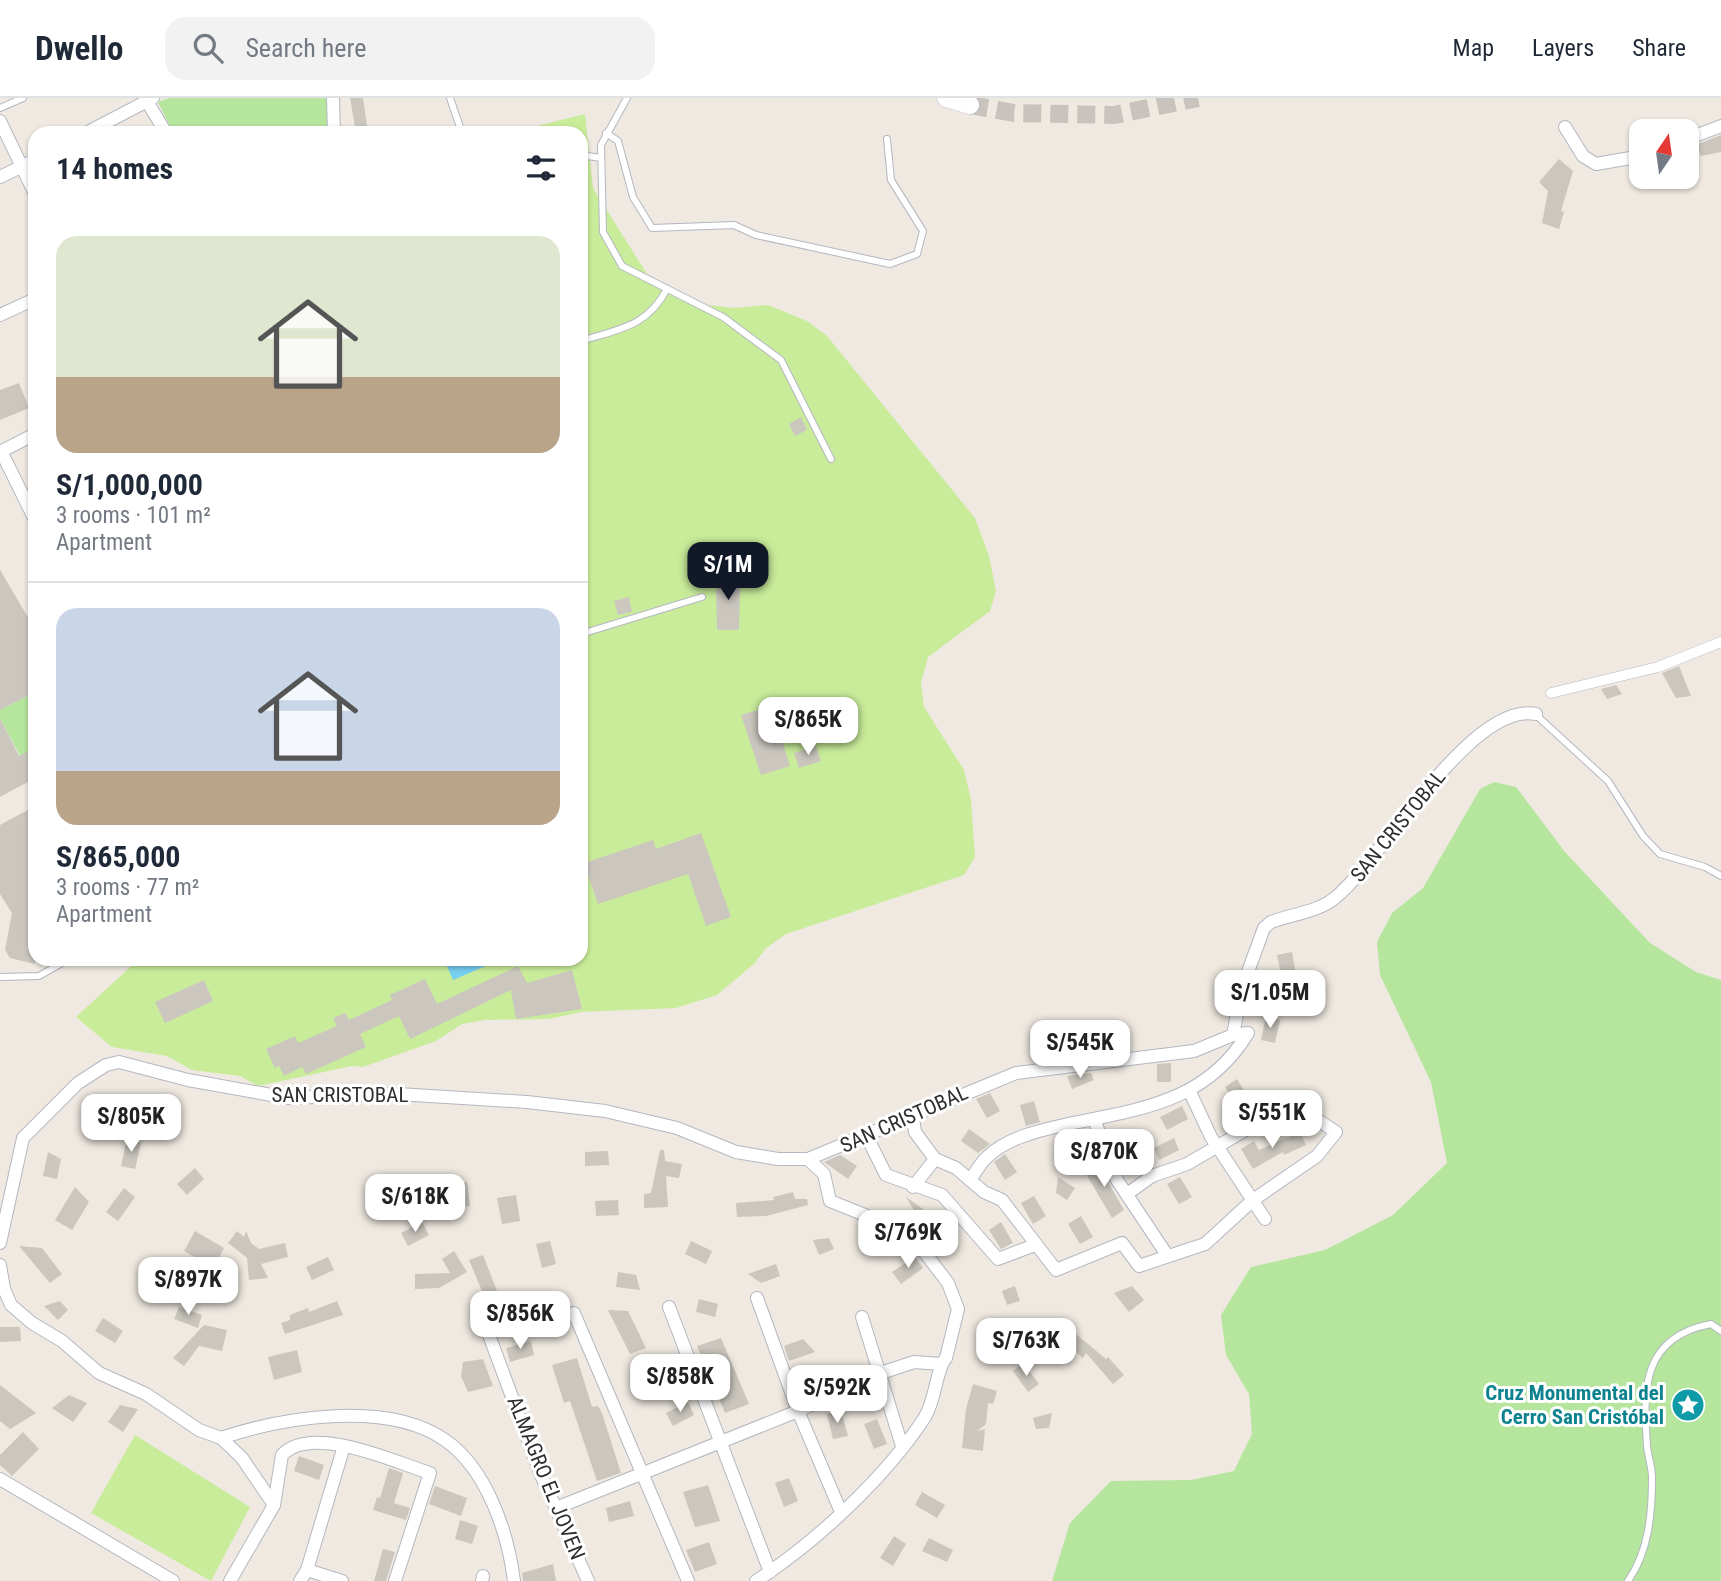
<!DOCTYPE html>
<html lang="en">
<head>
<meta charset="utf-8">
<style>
	:root { --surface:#fff; --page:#f2f2f3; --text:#1f2937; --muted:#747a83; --line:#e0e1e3; --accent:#111827 }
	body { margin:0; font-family:"Roboto Condensed",sans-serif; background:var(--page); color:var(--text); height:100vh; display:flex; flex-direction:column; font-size:26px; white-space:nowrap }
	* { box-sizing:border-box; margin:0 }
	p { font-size:23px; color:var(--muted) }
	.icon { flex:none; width:38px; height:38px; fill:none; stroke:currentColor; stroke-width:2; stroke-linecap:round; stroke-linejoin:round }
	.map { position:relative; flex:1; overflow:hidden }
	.sheet { position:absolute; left:28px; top:28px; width:560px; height:840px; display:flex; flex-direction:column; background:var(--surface); border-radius:21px; box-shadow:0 2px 5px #0004 }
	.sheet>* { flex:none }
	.needle { width:46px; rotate:13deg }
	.controls { position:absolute; left:1629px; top:21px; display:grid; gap:14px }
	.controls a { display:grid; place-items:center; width:70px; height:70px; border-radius:14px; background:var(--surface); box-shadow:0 2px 5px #0004; font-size:35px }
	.price { position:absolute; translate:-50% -60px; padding:0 16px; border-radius:14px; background:#fff; color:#222; font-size:23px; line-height:46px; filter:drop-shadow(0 2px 4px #0008) }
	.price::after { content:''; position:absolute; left:50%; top:42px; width:21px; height:16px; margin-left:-10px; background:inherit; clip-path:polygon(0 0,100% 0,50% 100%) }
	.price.active { background:var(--accent); color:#fff }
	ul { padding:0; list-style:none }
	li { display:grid; align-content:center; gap:14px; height:371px; padding:0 28px }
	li+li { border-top:2px solid var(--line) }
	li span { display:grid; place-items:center; height:217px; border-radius:21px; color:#555 }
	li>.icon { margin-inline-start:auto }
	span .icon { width:126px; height:126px; fill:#fffc; stroke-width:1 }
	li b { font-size:30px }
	h2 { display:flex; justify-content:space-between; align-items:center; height:84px; padding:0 28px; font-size:30px }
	header { display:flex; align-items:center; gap:42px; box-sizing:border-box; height:98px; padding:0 35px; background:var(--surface); border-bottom:2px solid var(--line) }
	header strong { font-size:33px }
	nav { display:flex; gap:38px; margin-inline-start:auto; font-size:24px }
	.search { width:490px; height:63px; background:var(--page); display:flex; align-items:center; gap:18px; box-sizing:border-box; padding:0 24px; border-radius:21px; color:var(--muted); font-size:26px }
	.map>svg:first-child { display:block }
</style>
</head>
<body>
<header>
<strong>Dwello</strong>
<div class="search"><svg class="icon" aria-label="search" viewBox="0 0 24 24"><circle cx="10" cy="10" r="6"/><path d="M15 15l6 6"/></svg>Search here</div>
<nav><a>Map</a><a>Layers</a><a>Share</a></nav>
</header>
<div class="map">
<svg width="1721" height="1483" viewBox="0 0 1721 1483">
	<rect width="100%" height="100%" fill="#efe9e1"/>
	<g fill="#b6e59e">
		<polygon points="169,0 327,0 329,35 173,35 158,4"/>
		<polygon points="35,594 35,650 20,658 0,620 0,612"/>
		<polygon points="1494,684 1516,689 1565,754 1650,845 1696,874 1721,882 1721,1483 1052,1483 1070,1425 1111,1383 1191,1382 1234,1373 1252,1336 1249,1296 1226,1257 1221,1217 1251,1169 1325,1152 1393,1117 1447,1065 1431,984 1380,877 1377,844 1392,815 1423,790 1480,691"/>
	</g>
	<g fill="#c9ec9a">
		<polygon points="585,16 593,90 647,176 699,206 735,210 768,207 807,223 827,238 975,420 989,458 996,493 990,513 928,559 921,585 924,609 964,672 971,702 975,759 964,777 786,836 765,851 755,865 717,897 676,910 581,914 549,921 485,922 462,926 436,943 363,969 352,968 258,988 240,978 192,972 167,958 112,949 76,919 139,861 581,861 581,35 509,35"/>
		<polygon points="135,1337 250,1409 211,1483 91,1415"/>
	</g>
	<polygon fill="#75cff0" points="444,861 502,861 453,882"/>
	<g fill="#cbc7bf">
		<polygon points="350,0 363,0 368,34 356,34"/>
		<polygon points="1721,37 1721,54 1701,58 1696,47"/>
		<polygon points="1559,61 1573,73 1561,113 1564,114 1559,131 1542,125 1548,93 1539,84"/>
		<polygon points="19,285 29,310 0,322 0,292"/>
		<polygon points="801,319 807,332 795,338 789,326"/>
		<polygon points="0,472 35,531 35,594 0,612"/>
		<polygon points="723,473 744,482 740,490 739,532 717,532 716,488"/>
		<polygon points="629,499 632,514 618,517 614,503"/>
		<polygon points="1679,568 1691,598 1676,600 1662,575"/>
		<polygon points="1616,587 1622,596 1607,601 1601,591"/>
		<polygon points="771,608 790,668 761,677 741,617"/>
		<polygon points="0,620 19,658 35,650 35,680 0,699"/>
		<polygon points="816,648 821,663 799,670 794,655"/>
		<polygon points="35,708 35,866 10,860 5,852 12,815 0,796 0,727"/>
		<polygon points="701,735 731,819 706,828 688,776 598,806 584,765 653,742 656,751"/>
		<polygon points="1292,854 1296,877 1282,880 1277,857"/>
		<polygon points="518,868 527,885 572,872 582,911 516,921 511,892 410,941 399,918 360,936 366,949 306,976 302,969 284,978 279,968 275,970 266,951 295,938 298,945 337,928 333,920 345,915 349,922 392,902 390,897 425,881 437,906"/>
		<polygon points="204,882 213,903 165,925 155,904"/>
		<polygon points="1293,891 1308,891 1308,915 1294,915"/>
		<polygon points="1266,919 1280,922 1275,945 1261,942"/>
		<polygon points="1171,965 1171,984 1157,984 1157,966"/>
		<polygon points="1091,975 1094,982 1072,991 1067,978"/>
		<polygon points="1237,981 1250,1002 1237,1009 1225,989"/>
		<polygon points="990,995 1000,1013 987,1020 976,1001"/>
		<polygon points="1034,1003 1040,1024 1026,1028 1020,1007"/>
		<polygon points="1182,1008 1188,1021 1167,1032 1160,1019"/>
		<polygon points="969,1031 990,1046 978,1055 961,1043"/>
		<polygon points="1072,1034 1079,1035 1076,1059 1061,1057 1064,1036"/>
		<polygon points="1300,1034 1306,1047 1284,1057 1283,1054 1253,1071 1241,1051 1254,1043 1259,1052"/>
		<polygon points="1174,1040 1179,1052 1159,1062 1154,1050"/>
		<polygon points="127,1041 141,1045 135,1071 121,1068"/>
		<polygon points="660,1052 664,1052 665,1063 682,1066 679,1080 666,1078 668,1109 644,1110 644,1096 651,1095"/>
		<polygon points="608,1053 609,1067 585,1068 585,1054"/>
		<polygon points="48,1054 61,1061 57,1081 43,1078"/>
		<polygon points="1005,1056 1017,1074 1005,1082 994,1064"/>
		<polygon points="840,1057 857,1068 848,1081 824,1064"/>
		<polygon points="1096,1063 1124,1112 1112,1120 1083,1071"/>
		<polygon points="195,1070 204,1081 187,1097 177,1086"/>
		<polygon points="1058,1079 1075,1090 1067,1102 1056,1095"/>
		<polygon points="1180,1079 1192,1099 1179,1106 1167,1086"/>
		<polygon points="467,1084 470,1108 455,1110 452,1086"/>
		<polygon points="75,1089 89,1104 72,1132 55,1122"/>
		<polygon points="124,1090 135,1099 118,1123 106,1114"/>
		<polygon points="793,1094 795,1101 807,1101 808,1107 766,1118 737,1119 736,1105 774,1102 773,1099"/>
		<polygon points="516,1097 520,1123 502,1126 497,1100"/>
		<polygon points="1034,1098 1046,1118 1033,1126 1021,1105"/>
		<polygon points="906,1099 934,1119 948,1143 936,1150"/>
		<polygon points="618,1102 619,1117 596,1118 595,1103"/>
		<polygon points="1081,1118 1093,1139 1080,1146 1068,1126"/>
		<polygon points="422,1124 429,1137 408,1148 401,1135"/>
		<polygon points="1001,1124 1013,1145 1001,1151 989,1132"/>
		<polygon points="195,1133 224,1150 213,1170 184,1153"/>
		<polygon points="237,1133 244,1139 246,1133 251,1145 259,1151 285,1145 288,1159 261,1166 268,1180 249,1182 247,1160 228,1145"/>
		<polygon points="829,1140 834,1151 819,1157 813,1142"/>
		<polygon points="550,1143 556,1166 542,1170 536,1146"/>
		<polygon points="691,1143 712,1153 706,1166 685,1156"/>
		<polygon points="19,1148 42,1150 62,1176 50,1185"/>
		<polygon points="454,1153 467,1174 439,1190 415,1191 415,1176 450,1175 442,1161"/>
		<polygon points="483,1157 499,1198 486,1203 469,1162"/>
		<polygon points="328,1159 334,1172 312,1182 306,1169"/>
		<polygon points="915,1159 923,1170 901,1186 892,1174"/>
		<polygon points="776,1166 780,1178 761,1185 748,1176"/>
		<polygon points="618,1174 636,1177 640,1192 616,1189"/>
		<polygon points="1015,1188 1020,1203 1007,1207 1002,1193"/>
		<polygon points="1132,1188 1144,1202 1129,1214 1114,1195"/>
		<polygon points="699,1201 718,1206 715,1219 696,1214"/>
		<polygon points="60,1203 68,1212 58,1222 44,1208"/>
		<polygon points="337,1203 343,1217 285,1236 281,1225 290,1222 290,1217 308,1210 309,1214"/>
		<polygon points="179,1209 202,1217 198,1230 174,1221"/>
		<polygon points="608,1212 628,1213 646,1250 630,1256"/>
		<polygon points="998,1219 1012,1245 995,1254 982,1228"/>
		<polygon points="103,1220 123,1233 115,1245 95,1233"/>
		<polygon points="204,1227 227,1232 222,1253 199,1248 184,1268 173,1260"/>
		<polygon points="0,1229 20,1229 21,1243 0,1244"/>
		<polygon points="1071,1232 1106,1261 1108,1259 1124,1277 1113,1286 1086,1255 1083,1260 1062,1242"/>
		<polygon points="721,1240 749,1306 725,1315 697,1248"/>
		<polygon points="803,1241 815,1254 789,1263 784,1248"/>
		<polygon points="531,1243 534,1257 510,1264 506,1250"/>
		<polygon points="297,1252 302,1274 274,1282 268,1259"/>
		<polygon points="577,1260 592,1309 598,1308 602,1315 621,1375 597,1383 570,1303 564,1305 552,1267"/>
		<polygon points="483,1261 493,1288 468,1294 461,1278 463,1264"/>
		<polygon points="1023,1265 1039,1286 1028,1294 1013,1273"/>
		<polygon points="973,1286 997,1293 993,1306 988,1305 986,1326 977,1333 985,1331 983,1353 962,1350 966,1311"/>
		<polygon points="0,1287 36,1315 10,1331 0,1323"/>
		<polygon points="69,1297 87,1305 73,1324 52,1310"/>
		<polygon points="688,1304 694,1317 673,1328 666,1315"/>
		<polygon points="120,1307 138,1311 123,1334 108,1324"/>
		<polygon points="841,1313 848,1338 833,1341 827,1316"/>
		<polygon points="1052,1315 1049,1330 1036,1331 1033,1320"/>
		<polygon points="877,1321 887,1346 874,1351 864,1326"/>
		<polygon points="23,1334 39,1351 12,1378 0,1367 0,1357"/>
		<polygon points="299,1358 324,1367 319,1382 294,1373"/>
		<polygon points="389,1370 403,1375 394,1405 410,1410 406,1422 373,1412 377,1399 380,1400"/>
		<polygon points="789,1380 798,1403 784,1409 775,1385"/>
		<polygon points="708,1387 720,1423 695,1429 683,1394"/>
		<polygon points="435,1388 467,1400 461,1418 429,1406"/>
		<polygon points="922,1394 945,1407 937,1420 915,1407"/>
		<polygon points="630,1403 634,1418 609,1424 606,1410"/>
		<polygon points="460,1422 478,1428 472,1446 455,1441"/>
		<polygon points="894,1438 906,1446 893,1468 880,1460"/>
		<polygon points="929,1440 953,1452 947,1464 922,1453"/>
		<polygon points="709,1444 717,1466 695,1474 686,1452"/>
		<polygon points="383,1451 395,1454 386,1483 374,1483"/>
		<polygon points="553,1466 556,1483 523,1483 522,1475"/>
	</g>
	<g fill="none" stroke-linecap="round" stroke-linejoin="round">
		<polyline stroke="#c8c4bd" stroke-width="18" stroke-dasharray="18 9" stroke-linecap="butt" points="970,7 1014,15 1114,17 1198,0"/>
		<defs>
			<g id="service">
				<polyline points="450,0 462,35"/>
				<polyline points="627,0 601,47 603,134 622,168 723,219 781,262 831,361"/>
				<polyline points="0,10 23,0"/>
				<polyline points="606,35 618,43 633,99 652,130 734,127 756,137 890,166 917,156 923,133 891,82 887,41"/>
				<polyline points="581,57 601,60"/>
				<path d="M581,243C619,231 647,229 667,191"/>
				<polyline points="581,536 702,499"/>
				<polyline points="1536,617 1608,683 1643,738 1660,756 1705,769 1721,778"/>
				<polyline points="0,879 39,878 69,861"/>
				<path d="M1628,1483C1649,1453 1652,1415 1652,1380C1652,1369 1648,1358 1647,1348C1643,1290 1642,1239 1711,1226L1721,1233"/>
			</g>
			<polyline id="pedestrian" points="1551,595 1658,569 1721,544"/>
			<g id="minor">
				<polyline points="145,0 166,35"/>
				<polyline points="333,0 334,35"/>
				<polyline points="0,23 35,96"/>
				<polyline points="1565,29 1583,58 1596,66 1642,58"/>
				<polyline points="86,35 153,0"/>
				<polyline points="1687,41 1721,28"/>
				<polyline points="0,79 35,62"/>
				<polyline points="0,217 35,201"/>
				<polyline points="1,353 35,422"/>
				<polyline points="0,354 35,336"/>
				<polyline points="1190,994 1211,1039 1265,1121"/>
				<polyline points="913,1020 915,1034 935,1061 956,1070 984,1094 1002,1102 1056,1172 1122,1145 1139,1168 1205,1146 1253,1102 1317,1058 1336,1034 1292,1005 1187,1066 1152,1078 1127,1096"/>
				<polyline points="1094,1021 1117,1082 1167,1157"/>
				<polyline points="866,1037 886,1077 942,1097 998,1161 1035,1147"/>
				<path d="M970,1082C975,1075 980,1066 986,1060C1006,1040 1037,1033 1064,1027C1138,1011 1205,1006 1248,935L1233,937"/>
				<polyline points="913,1089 935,1061"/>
				<path d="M0,1145L23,1040L78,985L106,967L119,964L188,982L288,1000L398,996L527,1004L605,1013L677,1030L736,1054L778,1061H808L1016,975L1194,953L1233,937L1242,890L1264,830L1271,824C1292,816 1319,814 1336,799C1383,760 1471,603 1536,616"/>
				<polyline points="0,1167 4,1191 11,1207 32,1225 62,1243 99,1275 146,1296 199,1332 221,1340 242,1360 274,1407 230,1483"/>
				<polyline points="757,1200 798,1313 841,1414"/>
				<polyline points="669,1209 770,1474"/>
				<polyline points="574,1215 688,1483"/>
				<polyline points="862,1219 902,1348"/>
				<polyline points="489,1237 541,1377 588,1483"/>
				<path d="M221,1340C284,1319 387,1302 445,1342C487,1371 508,1435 514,1483"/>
				<polyline points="0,1381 173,1483"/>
				<path d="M274,1407L282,1357C312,1325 394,1364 430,1375L395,1483"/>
				<polyline points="556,1410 798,1313 881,1275 914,1264 941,1266"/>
				<polyline points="307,1472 344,1348"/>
				<polyline points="300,1483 307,1472 342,1483"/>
				<polyline points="482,1483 483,1478"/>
				<path d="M756,1483C816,1444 885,1380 925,1319C936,1301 936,1271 946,1260L958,1211L948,1185L910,1135L830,1103L824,1076L808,1061"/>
			</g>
			<polyline id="secondary" points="946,0 970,7"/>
		</defs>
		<use href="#service" stroke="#b4b7c1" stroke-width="8"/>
		<use href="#pedestrian" stroke="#b4b7c1" stroke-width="11"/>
		<use href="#minor" stroke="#b4b7c1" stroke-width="14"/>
		<use href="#secondary" stroke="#b4b7c1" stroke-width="19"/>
		<use href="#service" stroke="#fff" stroke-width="6"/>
		<use href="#pedestrian" stroke="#fff" stroke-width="10"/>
		<use href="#minor" stroke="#fff" stroke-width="12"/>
		<use href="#secondary" stroke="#fff" stroke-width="18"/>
	</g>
	<defs>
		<symbol id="sight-disc" viewBox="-11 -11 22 22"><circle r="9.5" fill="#0f9aa8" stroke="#fff"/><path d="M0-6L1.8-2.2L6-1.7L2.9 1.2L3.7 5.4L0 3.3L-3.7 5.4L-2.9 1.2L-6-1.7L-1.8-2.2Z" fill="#fff"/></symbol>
	</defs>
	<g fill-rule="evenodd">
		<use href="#sight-disc" x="1669" y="1288" width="38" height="38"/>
	</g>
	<g text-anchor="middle" stroke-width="6" stroke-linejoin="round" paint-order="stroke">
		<g font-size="21" fill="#2e2e2e" stroke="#fff">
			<text transform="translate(1398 728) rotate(-51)" y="7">SAN CRISTOBAL</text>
			<text x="340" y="1004">SAN CRISTOBAL</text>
			<text transform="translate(904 1021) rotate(-24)" y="7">SAN CRISTOBAL</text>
			<text transform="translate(546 1380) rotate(68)" y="7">ALMAGRO EL JOVEN</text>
		</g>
		<g font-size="21" font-weight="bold" fill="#0d838f" stroke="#fff" text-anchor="end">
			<text x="1664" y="1302">Cruz Monumental del<tspan x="1664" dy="24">Cerro San Cristóbal</tspan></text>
		</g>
	</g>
</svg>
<div class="controls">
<a><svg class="needle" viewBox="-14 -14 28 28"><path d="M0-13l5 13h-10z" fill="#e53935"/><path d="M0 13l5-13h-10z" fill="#747a83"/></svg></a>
</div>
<b class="price active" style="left:728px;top:504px">S/1M</b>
<b class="price" style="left:808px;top:659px">S/865K</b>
<b class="price" style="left:1270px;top:932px">S/1.05M</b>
<b class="price" style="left:1080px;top:982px">S/545K</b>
<b class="price" style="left:1272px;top:1052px">S/551K</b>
<b class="price" style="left:131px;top:1056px">S/805K</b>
<b class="price" style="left:1104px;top:1091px">S/870K</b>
<b class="price" style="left:415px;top:1136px">S/618K</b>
<b class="price" style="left:908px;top:1172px">S/769K</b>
<b class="price" style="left:188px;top:1219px">S/897K</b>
<b class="price" style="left:520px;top:1253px">S/856K</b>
<b class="price" style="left:1026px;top:1280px">S/763K</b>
<b class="price" style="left:680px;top:1316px">S/858K</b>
<b class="price" style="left:837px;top:1327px">S/592K</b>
<section class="sheet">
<h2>14 homes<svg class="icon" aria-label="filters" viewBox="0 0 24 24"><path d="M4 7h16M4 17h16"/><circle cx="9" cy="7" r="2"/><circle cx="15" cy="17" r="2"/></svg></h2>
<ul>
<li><span style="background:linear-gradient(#dfe7d0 65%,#b9a48a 0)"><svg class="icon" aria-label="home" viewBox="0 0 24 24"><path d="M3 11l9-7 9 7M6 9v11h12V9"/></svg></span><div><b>S/1,000,000</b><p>3 rooms · 101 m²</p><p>Apartment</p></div></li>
<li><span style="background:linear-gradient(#c9d6e8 75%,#b9a48a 0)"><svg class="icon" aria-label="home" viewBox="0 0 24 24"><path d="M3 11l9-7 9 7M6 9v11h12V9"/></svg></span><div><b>S/865,000</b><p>3 rooms · 77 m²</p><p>Apartment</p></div></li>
</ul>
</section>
</div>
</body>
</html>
